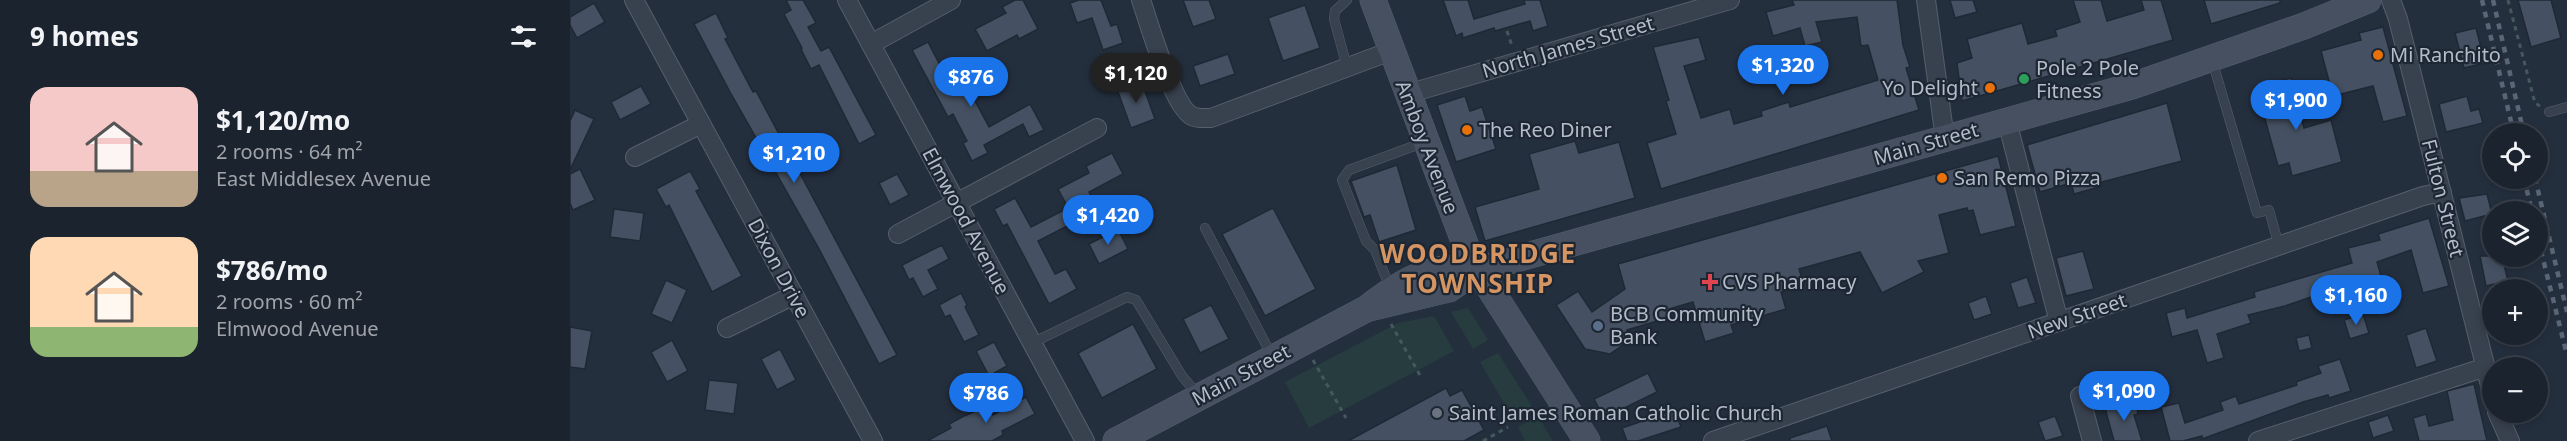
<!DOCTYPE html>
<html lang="en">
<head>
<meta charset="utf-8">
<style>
	:root { --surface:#1b232e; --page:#282f3a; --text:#f1f3f6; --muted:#a0a4aa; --line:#39404a; --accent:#1a73e8 }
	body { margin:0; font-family:"Noto Sans",sans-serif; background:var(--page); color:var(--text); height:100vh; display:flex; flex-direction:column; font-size:22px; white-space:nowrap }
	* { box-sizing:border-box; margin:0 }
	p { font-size:20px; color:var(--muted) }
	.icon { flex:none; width:33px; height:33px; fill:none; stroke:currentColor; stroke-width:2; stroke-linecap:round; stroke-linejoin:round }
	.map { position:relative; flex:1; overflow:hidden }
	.side { display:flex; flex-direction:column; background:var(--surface); width:570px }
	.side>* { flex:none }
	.fabs { position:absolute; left:1912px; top:123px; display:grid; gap:12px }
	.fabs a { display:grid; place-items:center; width:66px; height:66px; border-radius:50%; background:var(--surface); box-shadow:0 3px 9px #0003,0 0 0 2px var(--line); font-size:30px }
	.price { position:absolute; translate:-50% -51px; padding:0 14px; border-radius:21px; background:var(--accent); color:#fff; font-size:20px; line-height:39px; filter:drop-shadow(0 2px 3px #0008) }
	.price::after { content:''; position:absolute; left:50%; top:36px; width:18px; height:14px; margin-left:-9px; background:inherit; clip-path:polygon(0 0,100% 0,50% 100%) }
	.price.on { background:#222; color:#fff }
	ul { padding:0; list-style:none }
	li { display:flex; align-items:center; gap:18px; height:150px; padding:0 30px }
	li span { display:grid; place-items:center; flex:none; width:168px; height:120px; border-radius:18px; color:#555 }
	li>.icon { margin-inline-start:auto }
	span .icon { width:72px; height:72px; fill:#fffc; stroke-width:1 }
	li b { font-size:26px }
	h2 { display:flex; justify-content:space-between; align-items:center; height:72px; padding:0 30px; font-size:26px }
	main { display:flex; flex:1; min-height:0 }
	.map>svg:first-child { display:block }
</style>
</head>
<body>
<main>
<section class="side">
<h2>9 homes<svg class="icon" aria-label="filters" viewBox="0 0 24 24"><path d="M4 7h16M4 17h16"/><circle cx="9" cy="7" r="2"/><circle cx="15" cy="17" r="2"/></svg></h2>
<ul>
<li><span style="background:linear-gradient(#f6c9c9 70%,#b9a48a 0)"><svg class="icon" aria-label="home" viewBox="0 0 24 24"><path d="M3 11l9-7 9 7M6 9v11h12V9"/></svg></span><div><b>$1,120/mo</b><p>2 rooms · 64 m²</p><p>East Middlesex Avenue</p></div></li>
<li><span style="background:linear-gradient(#ffd9b3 75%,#8fb573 0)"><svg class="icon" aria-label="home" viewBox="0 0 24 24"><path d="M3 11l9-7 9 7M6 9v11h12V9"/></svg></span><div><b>$786/mo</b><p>2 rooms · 60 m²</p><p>Elmwood Avenue</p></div></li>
</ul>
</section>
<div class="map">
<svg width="1997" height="441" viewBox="0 0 1997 441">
	<rect width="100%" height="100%" fill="#242f3e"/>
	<g fill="#263c3f">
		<polygon points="898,308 918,340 903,349 881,312"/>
		<polygon points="864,316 884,351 739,428 715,382 828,323"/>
		<polygon points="928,353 963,408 943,419 910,362"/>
		<polygon points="968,416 983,441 955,441 948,427"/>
	</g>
	<g fill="#455162" stroke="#1f2835" stroke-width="1.5">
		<polygon points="216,0 233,0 246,23 238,27 251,51 259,47 306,135 289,144 249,65 241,69 231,49 232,48 214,14 221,10"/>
		<polygon points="445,0 453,0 468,29 449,39 447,35 417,51 405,29 436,13 432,7"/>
		<polygon points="509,0 531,0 541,26 547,24 553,43 533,50 522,18 507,23 500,3"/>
		<polygon points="613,0 639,0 646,19 623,27"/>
		<polygon points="873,0 898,0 904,19 955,4 954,0 970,0 978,26 963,31 960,21 925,31 924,28 893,38 892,33 886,36"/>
		<polygon points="1222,0 1327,0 1333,45 1340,67 1336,68 1349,110 1091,189 1077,143 1106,134 1096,101 1099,100 1083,47 1129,37 1136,60 1114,66 1131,118 1160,109 1164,124 1192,116 1191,111 1219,102 1220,107 1308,80 1298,45 1291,46 1287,17 1246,22 1252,42 1235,46 1230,28 1203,36 1196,12 1224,5"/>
		<polygon points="1380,0 1403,0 1407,12 1385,18"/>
		<polygon points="1503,0 1531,0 1537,21 1574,10 1571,0 1591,0 1603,40 1392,101 1387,63 1402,58 1397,39 1452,23 1458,44 1487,36 1485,30 1510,22"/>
		<polygon points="1634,0 1710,0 1710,3 1641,24"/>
		<polygon points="1948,0 1981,0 1991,38 1961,47"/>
		<polygon points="24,3 35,22 7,38 0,25 0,17"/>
		<polygon points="735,5 750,48 713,61 698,18"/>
		<polygon points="146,13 158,38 155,39 183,92 186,91 327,355 309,364 248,247 160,92 124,24"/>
		<polygon points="1813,27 1837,116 1813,122 1803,86 1763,96 1751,51 1791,40 1789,33"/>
		<polygon points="1906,28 1915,63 1894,68 1885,33"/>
		<polygon points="358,42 384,92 397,86 419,127 460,104 474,130 459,137 453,124 414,145 418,153 402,161 393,143 397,141 383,114 378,117 342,50"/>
		<polygon points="658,54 665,74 630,86 623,66"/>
		<polygon points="1721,78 1734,128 1761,120 1772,162 1722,176 1719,163 1708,166 1686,87"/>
		<polygon points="571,80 585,119 561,128 547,89"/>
		<polygon points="71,86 81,104 50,120 41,102"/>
		<polygon points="895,96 900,111 912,107 926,149 886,162 867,105"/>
		<polygon points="1897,96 1901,111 1909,109 1913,123 1876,132 1869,104"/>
		<polygon points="1597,103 1612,161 1528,183 1529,187 1504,194 1501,183 1470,192 1457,145"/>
		<polygon points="5,110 24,119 0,170 0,121"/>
		<polygon points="1005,141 1009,153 1049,142 1065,198 915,241 905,207 969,189 959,154"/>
		<polygon points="542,153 553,174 519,192 524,201 501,213 488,189 519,173 516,166"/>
		<polygon points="1428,156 1446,226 1410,235 1403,210 1398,211 1397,208 1369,215 1379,253 1348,261 1354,272 1312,293 1290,252 1229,269 1234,285 1211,292 1216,309 1161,325 1164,333 1135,342 1123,302 1099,309 1101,317 1057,330 1063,338 1040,354 1015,349 986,305 1008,291 1022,312 1055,289 1048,264"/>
		<polygon points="827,165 846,230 809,242 800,215 794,217 781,181"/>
		<polygon points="10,169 25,200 3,210 0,203 0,174"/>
		<polygon points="120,171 130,189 126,191 172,276 142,292 99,205 96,207 86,189"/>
		<polygon points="327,174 339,195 320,205 309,183"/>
		<polygon points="1917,194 1922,214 1895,221 1889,198"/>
		<polygon points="445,198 461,227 494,210 501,224 468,241 485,274 496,269 507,289 479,304 437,224 433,226 424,209"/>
		<polygon points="703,208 746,289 695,316 652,234"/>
		<polygon points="44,209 74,213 70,241 40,237"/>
		<polygon points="1859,218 1879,286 1853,293 1841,250 1807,262 1813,283 1778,293 1779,297 1759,302 1756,292 1715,306 1678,315 1681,323 1647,334 1654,358 1637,363 1627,330 1602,337 1596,313 1615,308 1617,318 1685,297 1684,292 1782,263 1778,248 1810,240 1808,234"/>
		<polygon points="548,229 558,249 529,264 519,244"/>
		<polygon points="372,245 379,259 358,270 368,289 353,297 343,278 339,280 332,265"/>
		<polygon points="1513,251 1524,289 1496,296 1486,258"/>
		<polygon points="1910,256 1932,256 1938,281 1916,286"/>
		<polygon points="1457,277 1466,303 1448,308 1440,283"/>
		<polygon points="96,280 117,290 102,323 81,314"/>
		<polygon points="391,293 397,305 395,307 409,335 394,342 380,315 375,317 369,305"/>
		<polygon points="1416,296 1422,314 1404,320 1398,303"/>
		<polygon points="641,305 659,339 630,353 613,319"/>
		<polygon points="1793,314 1799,333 1780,339 1774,320"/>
		<polygon points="563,324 587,369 532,398 508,353"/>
		<polygon points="0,327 22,331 15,369 0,367"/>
		<polygon points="1856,328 1867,361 1846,368 1836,335"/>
		<polygon points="1739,335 1742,348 1729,351 1726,338"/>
		<polygon points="102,340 118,371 97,382 81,352"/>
		<polygon points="424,342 437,366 419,376 406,351"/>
		<polygon points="210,349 226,380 207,390 191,359"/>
		<polygon points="1770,359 1781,391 1759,398 1758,395 1733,402 1632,439 1632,436 1613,441 1600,441 1591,407 1609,403 1615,423 1653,410 1650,402 1666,396 1669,404 1727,385 1726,382 1751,373 1748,366"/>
		<polygon points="1078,373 1087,392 1034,418 1024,399"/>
		<polygon points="139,380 168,383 164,414 135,410"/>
		<polygon points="1904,384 1917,441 1849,441 1843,418 1856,414 1859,426 1883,420 1877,391"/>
		<polygon points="876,388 880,396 892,390 914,430 894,441 778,441"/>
		<polygon points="456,397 465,414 432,431 433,435 422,441 357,441 381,428 379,424 394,416 418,406 423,415"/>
		<polygon points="1565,400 1568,414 1564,415 1572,441 1544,441 1535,408"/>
		<polygon points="1105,410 1111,427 1068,441 1057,441 1052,428"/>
		<polygon points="1818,415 1824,431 1803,438 1798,422"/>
		<polygon points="1485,416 1493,436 1475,441 1468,422"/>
		<polygon points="1257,426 1262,441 1220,441 1220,438"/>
	</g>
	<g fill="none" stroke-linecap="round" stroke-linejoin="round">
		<defs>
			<g id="service">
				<polyline points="777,0 765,11 764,19 777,67"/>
				<polyline points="1642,60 1687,213 1699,210 1709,246"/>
				<polyline points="1979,112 1997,107"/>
				<polyline points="635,228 702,356"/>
				<polyline points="820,288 805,250 796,241 772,180 779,170 855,142"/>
				<polyline points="462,343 557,297 566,300 612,376 628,395"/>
			</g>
			<g id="minor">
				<polyline points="64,0 303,441"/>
				<polyline points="277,0 515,441"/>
				<path d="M571,0C579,23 603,107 622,116C628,119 635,118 641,118L821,51"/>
				<polyline points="1356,0 1375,139"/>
				<polyline points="1821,0 1828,19 1923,397"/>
				<polyline points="301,44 381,0"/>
				<polyline points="837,94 1160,0"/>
				<polyline points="1437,121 1489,322"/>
				<polyline points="65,157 131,124"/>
				<polyline points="328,234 527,128"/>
				<polyline points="157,328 224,295"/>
				<polyline points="1510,396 1522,441"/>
				<polyline points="1927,412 1940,441"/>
				<polyline points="1143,441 1853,196 1872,192"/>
				<polyline points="1688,441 1916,367"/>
			</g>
			<g id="secondary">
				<polyline points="803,0 900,257 1017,441"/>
				<polyline points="796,309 879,289 907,270 1562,86 1734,26 1798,0"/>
				<path d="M546,441L796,309C829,283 863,261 907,270"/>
			</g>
		</defs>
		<use href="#service" stroke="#565f6c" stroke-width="10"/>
		<use href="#minor" stroke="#565f6c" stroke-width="20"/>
		<use href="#secondary" stroke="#565f6c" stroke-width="27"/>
		<g stroke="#44595c" stroke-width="3" stroke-dasharray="4.5 4.5" stroke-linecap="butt">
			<polyline points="1938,0 1965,103 1970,106"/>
			<polyline points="937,31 942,46"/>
			<polyline points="821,324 851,377"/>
			<polyline points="743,360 776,418"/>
			<polyline points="913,441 938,427"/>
		</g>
		<use href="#service" stroke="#38414e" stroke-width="9"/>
		<use href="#minor" stroke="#38414e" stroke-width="18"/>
		<use href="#secondary" stroke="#465061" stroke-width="26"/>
		<g stroke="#5a6575" stroke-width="4.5" stroke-dasharray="6 6" stroke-linecap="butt">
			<polyline points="1912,0 1944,134"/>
			<polyline points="1923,0 1954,134"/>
			<polyline points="1954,178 1962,212"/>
			<polyline points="1965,178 1997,312"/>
			<polyline points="1968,239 1997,355"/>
		</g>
	</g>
	<g fill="#e8710a" stroke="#1d2633" stroke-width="2">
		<circle cx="1808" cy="55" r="6"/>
		<circle cx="1420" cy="88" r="6"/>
		<circle cx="897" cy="130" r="6"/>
		<circle cx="1372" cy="178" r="6"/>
	</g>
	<circle fill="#2e9e5b" stroke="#1d2633" stroke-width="2" cx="1454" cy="79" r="6"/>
	<path fill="#e0444e" stroke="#1d2633" stroke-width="2" d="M1137 273h6v6h6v6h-6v6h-6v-6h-6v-6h6z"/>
	<circle fill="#5c6f8a" stroke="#1d2633" stroke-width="2" cx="1028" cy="326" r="6"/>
	<circle fill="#6b7280" stroke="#1d2633" stroke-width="2" cx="867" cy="413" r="6"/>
	<g text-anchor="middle" stroke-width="4.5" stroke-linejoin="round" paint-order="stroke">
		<g font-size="20" fill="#b4bcc9" stroke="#1d2633">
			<text transform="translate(998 47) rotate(-16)" y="7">North James Street</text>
			<text transform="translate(1356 144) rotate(-16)" y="7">Main Street</text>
			<text transform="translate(857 147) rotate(69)" y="7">Amboy Avenue</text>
			<text transform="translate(1873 198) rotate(76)" y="7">Fulton Street</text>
			<text transform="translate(396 221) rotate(62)" y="7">Elmwood Avenue</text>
			<text transform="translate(209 268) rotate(62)" y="7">Dixon Drive</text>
			<text transform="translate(1507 316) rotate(-19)" y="7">New Street</text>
			<text transform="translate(671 375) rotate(-28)" y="7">Main Street</text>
		</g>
		<g font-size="20" fill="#b4bcc9" stroke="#1d2633" text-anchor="start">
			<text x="1820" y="62">Mi Ranchito</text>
			<text x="1466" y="75">Pole 2 Pole<tspan x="1466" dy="23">Fitness</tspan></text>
			<text x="1408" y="95" text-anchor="end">Yo Delight</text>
			<text x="909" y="137">The Reo Diner</text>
			<text x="1384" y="185">San Remo Pizza</text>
			<text x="1152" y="289">CVS Pharmacy</text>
			<text x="1040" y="321">BCB Community<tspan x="1040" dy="23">Bank</tspan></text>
			<text x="879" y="420">Saint James Roman Catholic Church</text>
		</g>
		<g font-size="26" font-weight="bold" letter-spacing="1.5" fill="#d59563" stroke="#1d2633">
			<text x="908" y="263">WOODBRIDGE<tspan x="908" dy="30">TOWNSHIP</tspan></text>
		</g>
	</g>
</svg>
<div class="fabs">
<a><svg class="icon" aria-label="locate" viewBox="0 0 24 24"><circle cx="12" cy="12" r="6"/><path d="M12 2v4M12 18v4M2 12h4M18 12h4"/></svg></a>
<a><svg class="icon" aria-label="layers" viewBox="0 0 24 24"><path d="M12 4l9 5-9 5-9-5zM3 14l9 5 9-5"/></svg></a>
<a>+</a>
<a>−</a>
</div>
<b class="price" style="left:1213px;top:96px">$1,320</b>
<b class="price on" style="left:566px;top:104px">$1,120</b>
<b class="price" style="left:401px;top:108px">$876</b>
<b class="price" style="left:1726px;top:131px">$1,900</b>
<b class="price" style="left:224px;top:184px">$1,210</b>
<b class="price" style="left:538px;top:246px">$1,420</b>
<b class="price" style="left:1786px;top:326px">$1,160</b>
<b class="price" style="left:1554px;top:422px">$1,090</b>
<b class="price" style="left:416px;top:424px">$786</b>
</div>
</main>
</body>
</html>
